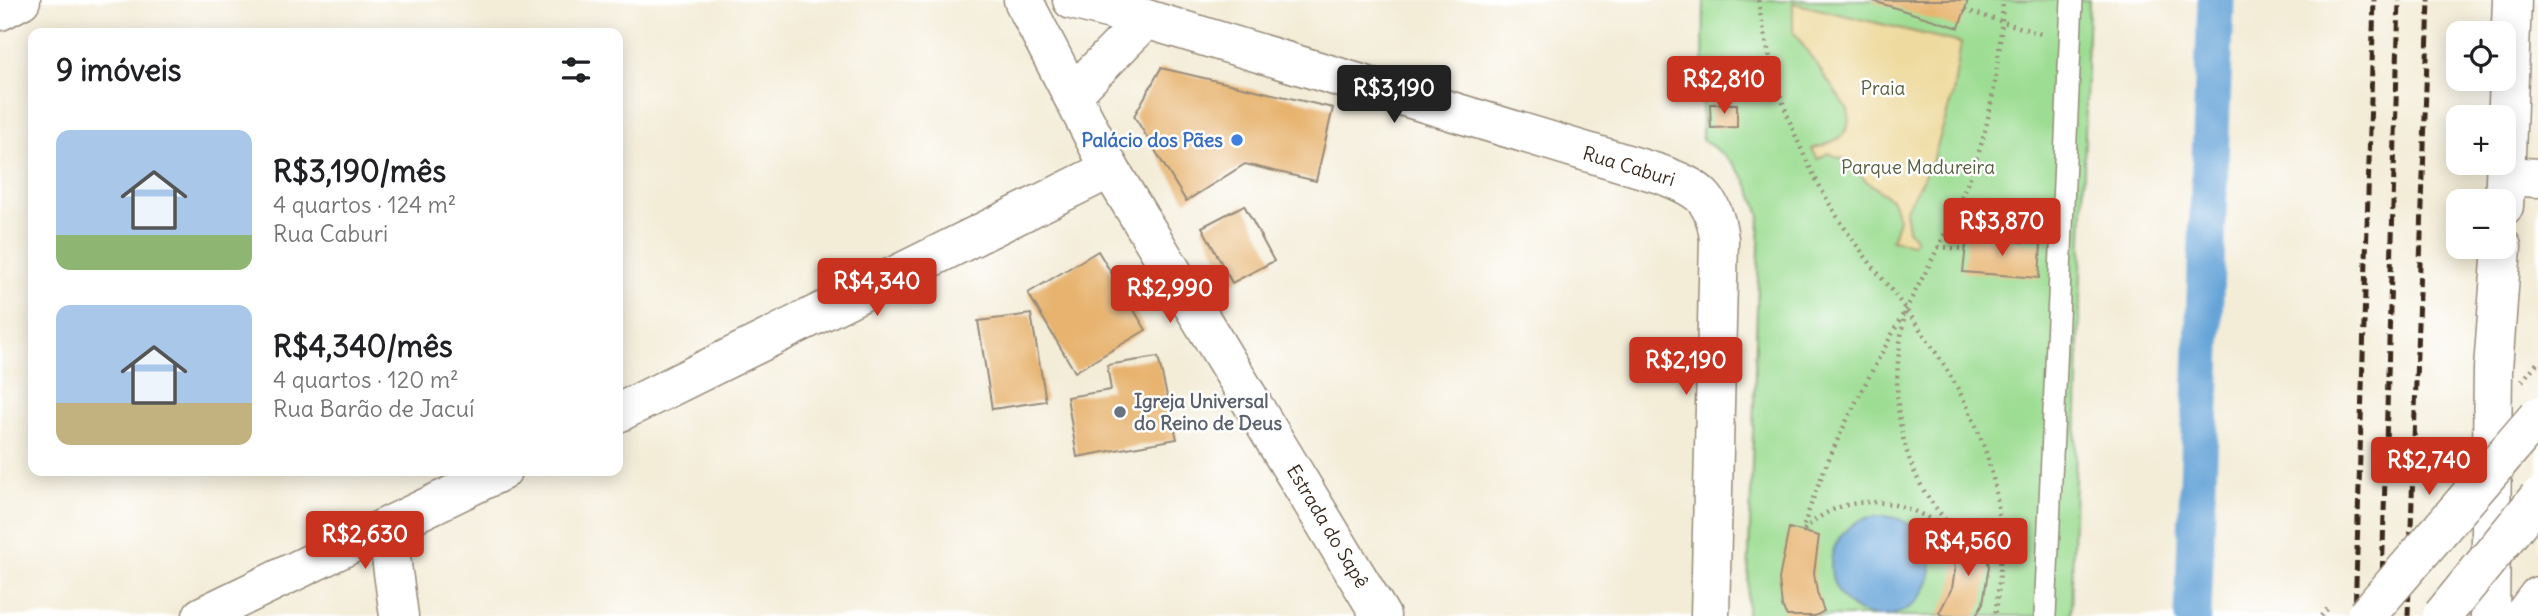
<!DOCTYPE html>
<html lang="pt">
<head>
<meta charset="utf-8">
<style>
	:root { --surface:#fff; --page:#f6f6f6; --text:#202124; --muted:#757577; --accent:#c8321e }
	body { margin:0; font-family:Delius,sans-serif; background:var(--page); color:var(--text); height:100vh; display:flex; flex-direction:column; font-size:26px; white-space:nowrap }
	* { box-sizing:border-box; margin:0 }
	p { font-size:23px; color:var(--muted) }
	.icon { flex:none; width:38px; height:38px; fill:none; stroke:currentColor; stroke-width:2; stroke-linecap:round; stroke-linejoin:round }
	.map { position:relative; flex:1; overflow:hidden }
	.side { position:absolute; left:28px; top:28px; width:595px; height:448px; display:flex; flex-direction:column; background:var(--surface); border-radius:14px; box-shadow:0 4px 18px #0003 }
	.side>* { flex:none }
	.controls { position:absolute; left:2446px; top:21px; display:grid; gap:14px }
	.controls a { display:grid; place-items:center; width:70px; height:70px; border-radius:14px; background:var(--surface); box-shadow:0 4px 18px #0003; font-size:35px }
	.price { position:absolute; translate:-50% -60px; padding:0 16px; border-radius:7px; background:var(--accent); color:#fff; font-size:23px; line-height:46px; filter:drop-shadow(0 2px 4px #0008) }
	.price::after { content:''; position:absolute; left:50%; top:42px; width:21px; height:16px; margin-left:-10px; background:inherit; clip-path:polygon(0 0,100% 0,50% 100%) }
	.price.active { background:#222; color:#fff }
	ul { padding:0; list-style:none }
	li { display:flex; align-items:center; gap:21px; height:175px; padding:0 28px }
	li span { display:grid; place-items:center; flex:none; width:196px; height:140px; border-radius:14px; color:#555 }
	li>.icon { margin-inline-start:auto }
	span .icon { width:84px; height:84px; fill:#fffc; stroke-width:1 }
	li b { font-size:30px }
	h2 { display:flex; justify-content:space-between; align-items:center; height:84px; padding:0 28px; font-size:30px }
	.map>svg:first-child { display:block }
</style>
</head>
<body>
<div class="map">
<svg width="2538" height="616" viewBox="0 0 2538 616">
	<rect width="100%" height="100%" fill="#fff"/>
	<filter id="ink" filterUnits="userSpaceOnUse"><feTurbulence type="fractalNoise" baseFrequency=".0143" numOctaves="2"/><feDisplacementMap in="SourceGraphic" scale="14" xChannelSelector="R" yChannelSelector="G"/><feConvolveMatrix kernelMatrix="1 2 1 2 8 2 1 2 1" color-interpolation-filters="sRGB"/></filter>
	<filter id="wash" filterUnits="userSpaceOnUse"><feTurbulence type="fractalNoise" baseFrequency=".00686" numOctaves="4" result="noise"/><feDisplacementMap in="SourceGraphic" scale="28" xChannelSelector="R" yChannelSelector="G"/><feGaussianBlur stdDeviation="1.57" result="paint"/><feColorMatrix in="noise" values="0 0 0 0 0 0 0 0 0 0 0 0 0 0 0 0 0 1.4 0 .05"/><feComposite in="paint" operator="in"/></filter>
	<g filter="url(#wash)">
		<rect width="100%" height="100%" fill="#f3ecd7"/>
		<path fill="#9ddd93" stroke="#6c8458" stroke-width="2" d="M1704,0H2089L2071,616H1747L1760,216C1748,177 1737,161 1702,140Z"/>
		<path fill="#eeda9e" stroke="#94825e" stroke-width="2" d="M1793,3L1961,43L1953,94L1933,160L1905,211L1908,229L1916,240L1912,244L1892,240L1899,219L1892,200L1865,180L1846,160L1828,153L1818,159L1812,149C1834,142 1853,137 1848,110L1793,31Z"/>
		<circle fill="#66a4d8" stroke="#50677b" stroke-width="2" cx="1881" cy="566" r="50"/>
		<g fill="none" stroke-linecap="round" stroke-linejoin="round">
			<polyline stroke="#66a4d8" stroke-width="37" points="2193,616 2216,0"/>
		</g>
		<g id="blocks">
			<g fill="#e7b36e">
				<polygon points="1870,0 1968,0 1959,28"/>
				<polygon points="1161,68 1333,108 1316,181 1245,164 1186,201 1134,116"/>
				<polygon points="1710,104 1737,104 1737,127 1711,128"/>
				<polygon points="1244,205 1274,261 1232,283 1202,227"/>
				<polygon points="1967,237 2041,244 2039,278 1963,272"/>
				<polygon points="1098,251 1146,330 1075,372 1028,293"/>
				<polygon points="1031,314 1046,401 992,409 978,321"/>
				<polygon points="1158,357 1177,439 1077,457 1067,397 1111,390 1107,365"/>
				<polygon points="1789,528 1819,536 1814,573 1817,592 1824,611 1815,616 1787,616 1782,607 1779,579"/>
				<polygon points="1981,533 1989,566 1983,603 1976,616 1943,616 1939,613 1952,588 1955,570 1951,543"/>
			</g>
		</g>
	</g>
	<g filter="url(#ink)">
		<use href="#blocks" fill-opacity="0" stroke="#978b7a" stroke-width="2"/>
		<g fill="none" stroke-linecap="round" stroke-linejoin="round">
			<defs>
				<polyline id="lane" points="2045,616 2072,0"/>
				<g id="street">
					<path d="M1072,0L1146,19L1660,174C1698,188 1714,197 1719,239L1710,616"/>
					<polyline points="0,11 21,0"/>
					<polyline points="1072,95 1146,19"/>
					<polyline points="618,413 1110,169"/>
					<polyline points="387,528 399,616"/>
					<polyline points="202,616 502,471"/>
				</g>
				<g id="secondary">
					<polyline points="1023,0 1110,169 1381,616"/>
					<polyline points="2506,176 2538,178"/>
					<polyline points="2523,616 2538,596"/>
				</g>
				<g id="primary">
					<polyline points="2504,206 2512,0"/>
					<polyline points="2490,616 2493,369 2502,247"/>
				</g>
			</defs>
			<use href="#lane" stroke="#978b7a" stroke-width="24"/>
			<use href="#street" stroke="#978b7a" stroke-width="41"/>
			<use href="#secondary" stroke="#978b7a" stroke-width="41"/>
			<use href="#primary" stroke="#978b7a" stroke-width="41"/>
			<g stroke="#978b7a" stroke-width="4.5" stroke-dasharray="2 5" stroke-linecap="butt">
				<path d="M1758,0C1772,82 1792,141 1835,213C1855,246 1881,276 1904,307C1980,410 2015,486 1995,616"/>
				<polyline points="1965,10 2044,35"/>
				<polyline points="1938,247 1965,249"/>
				<path d="M1905,313C1893,372 1892,433 1922,487C1932,507 1949,520 1958,541"/>
				<path d="M1804,530C1847,486 1913,498 1955,538"/>
				<path d="M1802,532C1839,408 1917,305 1966,187C1991,128 2000,63 2003,0"/>
			</g>
			<use href="#lane" stroke="#fff" stroke-width="21"/>
			<use href="#street" stroke="#fff" stroke-width="38"/>
			<use href="#secondary" stroke="#fff" stroke-width="38"/>
			<use href="#primary" stroke="#fff" stroke-width="38"/>
			<g stroke="#3b2a1e" stroke-width="5" stroke-dasharray="10 5" stroke-linecap="butt">
				<polyline points="2355,616 2374,0"/>
				<polyline points="2381,616 2399,0"/>
				<polyline points="2408,616 2429,0"/>
			</g>
			<defs>
				<g id="secondary-bridge">
					<polyline points="2366,616 2538,416"/>
					<polyline points="2442,616 2538,498"/>
				</g>
			</defs>
			<use href="#secondary-bridge" stroke="#978b7a" stroke-width="41" stroke-linecap="butt"/>
			<g stroke="#978b7a" stroke-width="4.5" stroke-dasharray="2 5" stroke-linecap="butt">
				<polyline points="2522,381 2538,362"/>
				<polyline points="2321,616 2330,606"/>
			</g>
			<use href="#secondary-bridge" stroke="#fff" stroke-width="38"/>
		</g>
	</g>
	<circle fill="#3f7fe0" stroke="#fff" stroke-width="2.5" cx="1237" cy="140" r="7"/>
	<circle fill="#6b7280" stroke="#fff" stroke-width="2.5" cx="1120" cy="412" r="7"/>
	<g text-anchor="middle" stroke-width="5" stroke-linejoin="round" paint-order="stroke">
		<g font-size="19" fill="#586041" stroke="#fff">
			<text x="1883" y="95">Praia</text>
			<text x="1918" y="174">Parque Madureira</text>
		</g>
		<g font-size="19" font-weight="bold" fill="#366cbe" stroke="#fff" text-anchor="end">
			<text x="1223" y="147">Palácio dos Pães</text>
		</g>
		<g font-size="19" fill="#3b2a1e" stroke="#fff">
			<text transform="translate(1629 166) rotate(17)" y="7">Rua Caburi</text>
			<text transform="translate(1328 526) rotate(59)" y="7">Estrada do Sapê</text>
		</g>
		<g font-size="19" font-weight="bold" fill="#5b616d" stroke="#fff" text-anchor="start">
			<text x="1134" y="408">Igreja Universal<tspan x="1134" dy="22">do Reino de Deus</tspan></text>
		</g>
	</g>
</svg>
<div class="controls">
<a><svg class="icon" aria-label="locate" viewBox="0 0 24 24"><circle cx="12" cy="12" r="6"/><path d="M12 2v4M12 18v4M2 12h4M18 12h4"/></svg></a>
<a>+</a>
<a>−</a>
</div>
<b class="price" style="left:1724px;top:116px">R$2,810</b>
<b class="price active" style="left:1394px;top:125px">R$3,190</b>
<b class="price" style="left:2002px;top:258px">R$3,870</b>
<b class="price" style="left:877px;top:318px">R$4,340</b>
<b class="price" style="left:1170px;top:325px">R$2,990</b>
<b class="price" style="left:1686px;top:397px">R$2,190</b>
<b class="price" style="left:2429px;top:497px">R$2,740</b>
<b class="price" style="left:365px;top:571px">R$2,630</b>
<b class="price" style="left:1968px;top:578px">R$4,560</b>
<section class="side">
<h2>9 imóveis<svg class="icon" aria-label="filters" viewBox="0 0 24 24"><path d="M4 7h16M4 17h16"/><circle cx="9" cy="7" r="2"/><circle cx="15" cy="17" r="2"/></svg></h2>
<ul>
<li><span style="background:linear-gradient(#a9c7e8 75%,#8fb573 0)"><svg class="icon" aria-label="home" viewBox="0 0 24 24"><path d="M3 11l9-7 9 7M6 9v11h12V9"/></svg></span><div><b>R$3,190/mês</b><p>4 quartos · 124 m²</p><p>Rua Caburi</p></div></li>
<li><span style="background:linear-gradient(#a9c7e8 70%,#c2b280 0)"><svg class="icon" aria-label="home" viewBox="0 0 24 24"><path d="M3 11l9-7 9 7M6 9v11h12V9"/></svg></span><div><b>R$4,340/mês</b><p>4 quartos · 120 m²</p><p>Rua Barão de Jacuí</p></div></li>
</ul>
</section>
</div>
</body>
</html>
